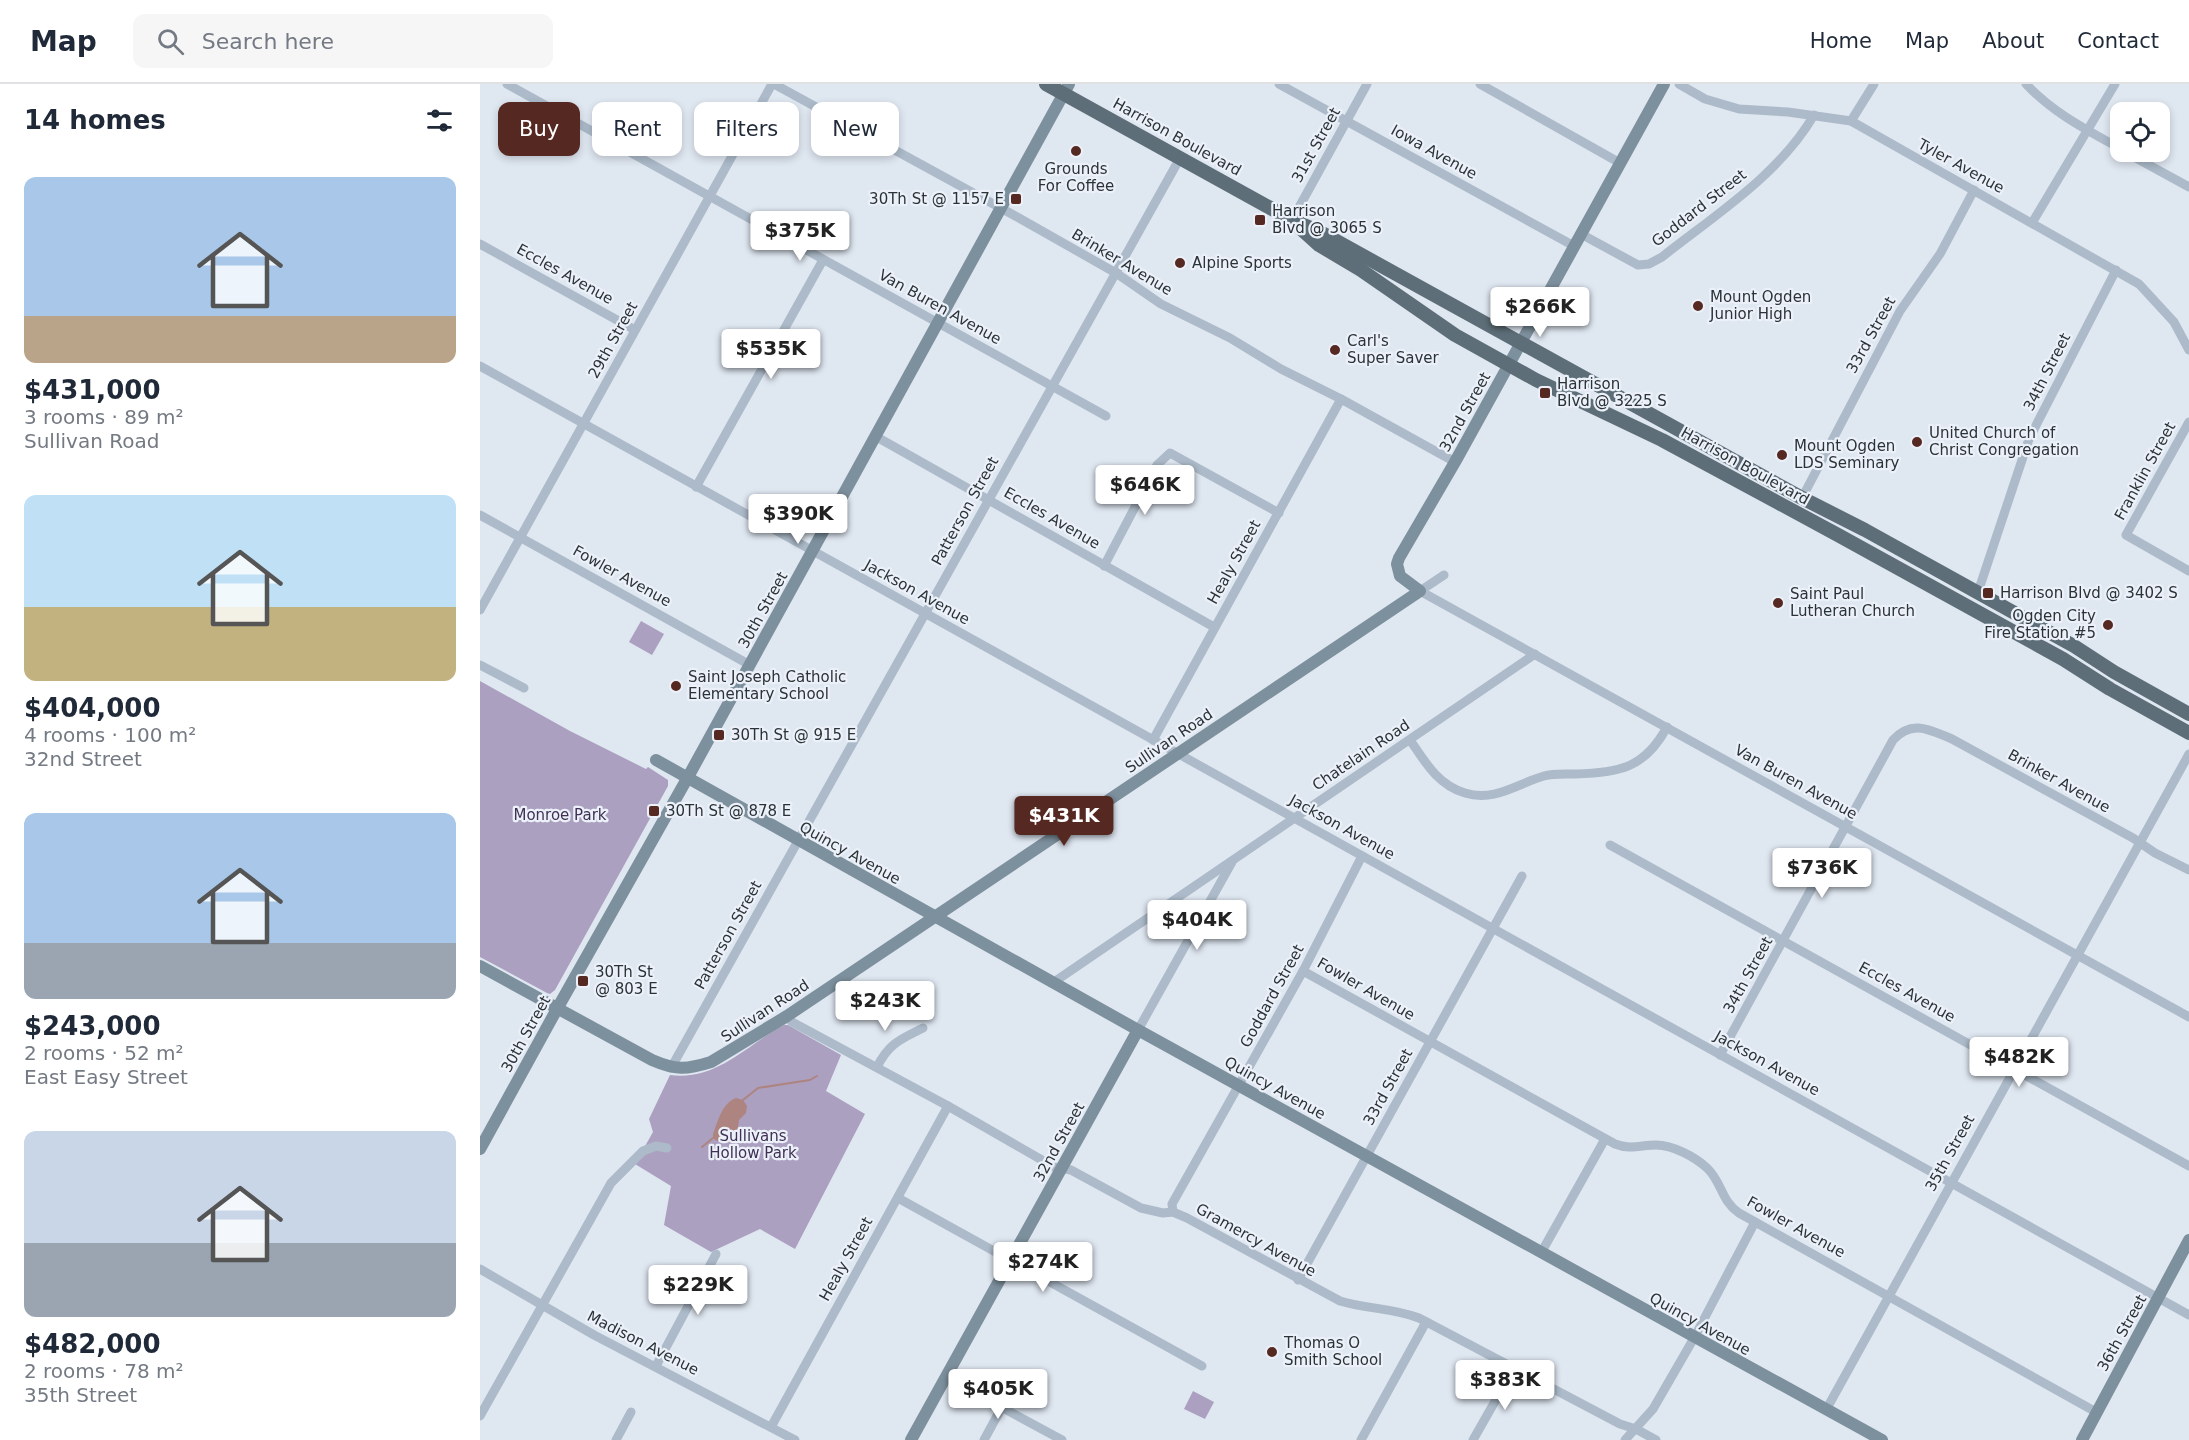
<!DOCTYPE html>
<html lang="en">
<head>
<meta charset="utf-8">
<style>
	:root { --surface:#fff; --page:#f6f6f7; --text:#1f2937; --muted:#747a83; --line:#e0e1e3; --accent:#562822 }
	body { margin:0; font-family:"DejaVu Sans",sans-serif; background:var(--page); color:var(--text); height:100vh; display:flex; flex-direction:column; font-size:22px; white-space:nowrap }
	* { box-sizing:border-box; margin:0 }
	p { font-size:20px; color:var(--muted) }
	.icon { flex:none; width:33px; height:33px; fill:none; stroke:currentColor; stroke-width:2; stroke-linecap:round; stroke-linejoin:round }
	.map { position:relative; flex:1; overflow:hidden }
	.drawer { display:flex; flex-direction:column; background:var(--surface); width:480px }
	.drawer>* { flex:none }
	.banner { position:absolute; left:18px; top:18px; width:570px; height:54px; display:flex; gap:12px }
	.tools { position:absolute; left:1630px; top:18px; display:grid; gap:12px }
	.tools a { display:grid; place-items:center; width:60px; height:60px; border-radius:12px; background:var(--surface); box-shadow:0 3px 9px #0003; font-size:30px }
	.price { position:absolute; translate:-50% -51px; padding:0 14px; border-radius:6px; background:#fff; color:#222; font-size:20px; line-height:39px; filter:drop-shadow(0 2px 3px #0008) }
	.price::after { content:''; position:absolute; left:50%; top:36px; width:18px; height:14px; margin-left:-9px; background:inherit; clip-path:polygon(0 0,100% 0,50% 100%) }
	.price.active { background:var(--accent); color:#fff }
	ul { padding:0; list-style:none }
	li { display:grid; align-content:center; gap:12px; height:318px; padding:0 24px }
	li span { display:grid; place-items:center; height:186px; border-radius:12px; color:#555 }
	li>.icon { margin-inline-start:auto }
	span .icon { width:108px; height:108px; fill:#fffc; stroke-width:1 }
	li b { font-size:26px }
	h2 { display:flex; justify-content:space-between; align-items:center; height:72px; padding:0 24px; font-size:26px }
	.pill { padding:0 21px; border-radius:12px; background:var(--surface); box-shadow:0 3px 9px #0003; font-size:21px; line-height:54px }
	.pill.active { background:var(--accent); color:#fff }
	header { display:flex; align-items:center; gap:36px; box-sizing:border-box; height:84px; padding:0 30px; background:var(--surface); border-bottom:2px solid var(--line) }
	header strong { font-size:28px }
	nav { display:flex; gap:33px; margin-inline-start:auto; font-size:21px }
	.search { width:420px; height:54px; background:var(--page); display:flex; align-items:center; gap:15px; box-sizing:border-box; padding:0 21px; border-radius:12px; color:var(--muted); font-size:22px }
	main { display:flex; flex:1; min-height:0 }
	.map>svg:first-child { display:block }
</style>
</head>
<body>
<header>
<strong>Map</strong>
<div class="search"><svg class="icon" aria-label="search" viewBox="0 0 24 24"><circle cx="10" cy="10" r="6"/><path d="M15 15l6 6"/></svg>Search here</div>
<nav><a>Home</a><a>Map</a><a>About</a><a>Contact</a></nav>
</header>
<main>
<section class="drawer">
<h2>14 homes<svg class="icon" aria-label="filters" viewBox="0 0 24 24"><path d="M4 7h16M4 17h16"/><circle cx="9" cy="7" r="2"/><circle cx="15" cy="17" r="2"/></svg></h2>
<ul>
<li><span style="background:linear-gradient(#a9c7e8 75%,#b9a48a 0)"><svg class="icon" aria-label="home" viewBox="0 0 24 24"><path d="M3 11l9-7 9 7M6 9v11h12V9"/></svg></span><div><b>$431,000</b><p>3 rooms · 89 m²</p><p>Sullivan Road</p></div></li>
<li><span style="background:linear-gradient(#bfe0f5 60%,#c2b280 0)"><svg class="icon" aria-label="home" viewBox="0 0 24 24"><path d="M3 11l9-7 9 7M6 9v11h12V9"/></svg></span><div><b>$404,000</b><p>4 rooms · 100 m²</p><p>32nd Street</p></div></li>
<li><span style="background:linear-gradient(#a9c7e8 70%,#9aa5b1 0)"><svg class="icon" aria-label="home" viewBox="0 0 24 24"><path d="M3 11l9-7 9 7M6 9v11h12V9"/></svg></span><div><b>$243,000</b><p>2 rooms · 52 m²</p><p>East Easy Street</p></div></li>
<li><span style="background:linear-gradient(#c9d6e8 60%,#9aa5b1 0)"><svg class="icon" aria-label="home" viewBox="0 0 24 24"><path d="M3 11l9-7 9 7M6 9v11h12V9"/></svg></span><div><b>$482,000</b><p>2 rooms · 78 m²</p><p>35th Street</p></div></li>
</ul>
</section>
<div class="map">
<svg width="1709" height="1356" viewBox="0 0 1709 1356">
	<rect width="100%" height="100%" fill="#dfe7f1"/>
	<g fill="#aca0c0">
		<polygon points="161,537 184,550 172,571 149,558"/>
		<polygon points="0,597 90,647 166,685 168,683 188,696 188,702 75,906 70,910 67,909 0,873"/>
		<path d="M304,941H308L361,971L346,1007L385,1030L315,1165L280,1145L231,1168L184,1141L191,1102L155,1080L173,1048L169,1035L190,991C237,997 266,961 304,941Z"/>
		<polygon points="713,1307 734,1318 725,1335 704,1325"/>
	</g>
	<path fill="#ad8480" d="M256,1014L263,1016L267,1022L266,1029L259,1036C258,1051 251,1056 237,1057L233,1054V1050C238,1037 242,1019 256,1014Z"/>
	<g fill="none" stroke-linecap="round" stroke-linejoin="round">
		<g stroke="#ad8480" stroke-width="2">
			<polyline points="263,1016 278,1004 330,996 337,992"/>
			<polyline points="222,1063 233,1054"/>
		</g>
		<g stroke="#acbac9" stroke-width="9">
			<polyline points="27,0 626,332"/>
			<polyline points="294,0 539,134 636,189 681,220 750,254 801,285 861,315 975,378"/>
			<polyline points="799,0 1094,162"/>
			<polyline points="1000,0 1140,79"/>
			<polyline points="1199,0 1225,15 1259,25 1308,28 1371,37 1659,200 1694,238 1709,266"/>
			<path d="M1546,0C1573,29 1607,46 1641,65"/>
			<polyline points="1371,37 1394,0"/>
			<polyline points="1645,68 1709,103"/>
			<polyline points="812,136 887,0"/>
			<polyline points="1552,139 1635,0"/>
			<path d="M1101,150L1158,181L1169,180L1182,173C1235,131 1299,91 1334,31"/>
			<polyline points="0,160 155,246"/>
			<polyline points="0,282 1709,1231"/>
			<polyline points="1709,338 1646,451 1709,487"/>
			<polyline points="395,352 734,543"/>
			<polyline points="216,403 343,176"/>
			<polyline points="1322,414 1420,227 1460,170 1494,106"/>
			<polyline points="0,431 270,581"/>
			<polyline points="624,482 677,381 690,369 799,429"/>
			<polyline points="964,491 940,507 1709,933"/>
			<polyline points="1498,508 1549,355 1636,186"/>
			<polyline points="0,526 292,0"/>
			<polyline points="0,581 44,604"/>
			<polyline points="673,656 861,315"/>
			<path d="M930,656C945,678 958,701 985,709C1015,718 1036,700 1064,692C1074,689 1085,690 1096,690C1139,689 1165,684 1187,643"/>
			<polyline points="1130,761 1709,1082"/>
			<path d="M823,887L1135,1060C1150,1066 1161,1061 1176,1061C1193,1061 1215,1073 1227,1084C1242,1098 1241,1117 1259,1129L1616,1328"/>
			<polyline points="574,898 1055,570"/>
			<path d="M307,932L312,938L468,1022L574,1083L591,1086L661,1124L683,1129L693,1128L707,1134L860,1217C886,1225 913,1224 939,1234L1140,1340L1156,1345L1176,1356"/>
			<polyline points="658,946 752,778"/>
			<path d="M1240,971L1413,656C1432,635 1450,646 1472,655L1653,754L1675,769L1709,786"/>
			<path d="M397,983C409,959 421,955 443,944"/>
			<polyline points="191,984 700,74"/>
			<polyline points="418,1114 722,1282"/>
			<polyline points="693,1128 692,1120 823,887 882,772"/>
			<polyline points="1061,1169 1125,1055"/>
			<polyline points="0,1185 114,1251 315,1356"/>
			<polyline points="818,1196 1042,792"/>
			<polyline points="176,1282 236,1170"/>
			<polyline points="466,1293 582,1356"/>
			<polyline points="1346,1326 1709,670"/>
			<polyline points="0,1332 131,1099 163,1067 176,1062 187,1064"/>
			<polyline points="291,1343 468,1022"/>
			<polyline points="136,1356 151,1328"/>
			<polyline points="504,1356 522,1323"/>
			<polyline points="881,1356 946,1238"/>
			<polyline points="993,1356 1034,1284"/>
			<polyline points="1145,1356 1173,1325 1214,1254 1275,1138"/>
		</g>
		<g stroke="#7d909d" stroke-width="12">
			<polyline points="176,676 658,946 1402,1356"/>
			<path d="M0,882L172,976C195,986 206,986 231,978L307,932L940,507L920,492L917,480L919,474L975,378L1184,0"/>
			<polyline points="0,1065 77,925 208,693 589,0"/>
			<polyline points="431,1356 658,946"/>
			<polyline points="1602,1356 1709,1156"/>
		</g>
		<g stroke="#5d6e78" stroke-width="14">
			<polyline points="566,0 812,136 840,148 1322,414 1385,446 1594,562 1634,588 1709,630"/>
			<polyline points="818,142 839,161 881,186 975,251 1056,296 1182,356 1358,451 1583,575 1630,605 1709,649"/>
		</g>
	</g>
	<g fill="#562822" stroke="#ecf1f9" stroke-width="2">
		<circle cx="596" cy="67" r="6"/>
		<rect x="530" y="109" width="12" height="12" rx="3"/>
		<rect x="774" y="130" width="12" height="12" rx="3"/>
		<circle cx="700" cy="179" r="6"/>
		<circle cx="1218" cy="222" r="6"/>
		<circle cx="855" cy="266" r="6"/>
		<rect x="1059" y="303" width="12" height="12" rx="3"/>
		<circle cx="1437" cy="358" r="6"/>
		<circle cx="1302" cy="371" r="6"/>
		<rect x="1502" y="503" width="12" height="12" rx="3"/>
		<circle cx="1298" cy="519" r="6"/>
		<circle cx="1628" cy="541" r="6"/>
		<circle cx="196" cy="602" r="6"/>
		<rect x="233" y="645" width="12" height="12" rx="3"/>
		<rect x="168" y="721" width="12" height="12" rx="3"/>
		<rect x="97" y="891" width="12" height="12" rx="3"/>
		<circle cx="792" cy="1268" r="6"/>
	</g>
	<g text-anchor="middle" stroke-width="4.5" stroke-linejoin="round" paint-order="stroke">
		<g font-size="15" fill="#2a3337" stroke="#ecf1f9">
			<text transform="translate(697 53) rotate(29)" y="5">Harrison Boulevard</text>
			<text transform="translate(836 61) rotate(-61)" y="5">31st Street</text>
			<text transform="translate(954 68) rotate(29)" y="5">Iowa Avenue</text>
			<text transform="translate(1481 82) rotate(29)" y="5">Tyler Avenue</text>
			<text transform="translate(1219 124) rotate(-38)" y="5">Goddard Street</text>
			<text transform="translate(642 178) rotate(31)" y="5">Brinker Avenue</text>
			<text transform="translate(85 190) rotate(29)" y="5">Eccles Avenue</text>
			<text transform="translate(460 223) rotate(29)" y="5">Van Buren Avenue</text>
			<text transform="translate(1391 251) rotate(-61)" y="5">33rd Street</text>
			<text transform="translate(133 256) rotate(-61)" y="5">29th Street</text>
			<text transform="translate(1567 288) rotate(-63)" y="5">34th Street</text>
			<text transform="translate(985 328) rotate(-61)" y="5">32nd Street</text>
			<text transform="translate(1265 382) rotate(29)" y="5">Harrison Boulevard</text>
			<text transform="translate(1665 387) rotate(-61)" y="5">Franklin Street</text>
			<text transform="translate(485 427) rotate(-61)" y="5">Patterson Street</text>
			<text transform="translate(572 434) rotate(30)" y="5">Eccles Avenue</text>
			<text transform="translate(754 478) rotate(-61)" y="5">Healy Street</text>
			<text transform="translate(142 492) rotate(29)" y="5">Fowler Avenue</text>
			<text transform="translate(437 508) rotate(29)" y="5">Jackson Avenue</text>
			<text transform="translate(283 526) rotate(-61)" y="5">30th Street</text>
			<text transform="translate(689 657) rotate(-34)" y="5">Sullivan Road</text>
			<text transform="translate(881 671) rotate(-34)" y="5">Chatelain Road</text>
			<text transform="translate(1579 697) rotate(29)" y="5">Brinker Avenue</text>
			<text transform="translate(1316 698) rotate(29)" y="5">Van Buren Avenue</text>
			<text transform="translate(862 743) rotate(29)" y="5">Jackson Avenue</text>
			<text transform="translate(370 769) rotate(29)" y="5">Quincy Avenue</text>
			<text transform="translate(248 851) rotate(-61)" y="5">Patterson Street</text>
			<text transform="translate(1268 891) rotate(-61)" y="5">34th Street</text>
			<text transform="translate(886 905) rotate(30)" y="5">Fowler Avenue</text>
			<text transform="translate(1427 908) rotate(29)" y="5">Eccles Avenue</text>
			<text transform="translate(792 912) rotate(-61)" y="5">Goddard Street</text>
			<text transform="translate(285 927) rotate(-33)" y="5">Sullivan Road</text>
			<text transform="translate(46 950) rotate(-61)" y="5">30th Street</text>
			<text transform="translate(1287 979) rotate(29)" y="5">Jackson Avenue</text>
			<text transform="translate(908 1003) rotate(-61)" y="5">33rd Street</text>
			<text transform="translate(795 1004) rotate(29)" y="5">Quincy Avenue</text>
			<text transform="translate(579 1058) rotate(-61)" y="5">32nd Street</text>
			<text transform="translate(1470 1069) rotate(-61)" y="5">35th Street</text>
			<text transform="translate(1316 1143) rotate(29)" y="5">Fowler Avenue</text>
			<text transform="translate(776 1156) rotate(29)" y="5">Gramercy Avenue</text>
			<text transform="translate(366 1175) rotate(-61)" y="5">Healy Street</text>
			<text transform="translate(1220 1240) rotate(29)" y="5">Quincy Avenue</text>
			<text transform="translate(1642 1249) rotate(-61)" y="5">36th Street</text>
			<text transform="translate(163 1259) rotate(27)" y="5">Madison Avenue</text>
		</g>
		<g font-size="15" fill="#2a3337" stroke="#ecf1f9" text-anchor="start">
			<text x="596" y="90" text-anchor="middle">Grounds<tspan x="596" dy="17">For Coffee</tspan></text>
			<text x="524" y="120" text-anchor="end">30Th St @ 1157 E</text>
			<text x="792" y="132">Harrison<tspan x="792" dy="17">Blvd @ 3065 S</tspan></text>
			<text x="712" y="184">Alpine Sports</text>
			<text x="1230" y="218">Mount Ogden<tspan x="1230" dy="17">Junior High</tspan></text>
			<text x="867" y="262">Carl's<tspan x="867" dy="17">Super Saver</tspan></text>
			<text x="1077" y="305">Harrison<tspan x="1077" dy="17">Blvd @ 3225 S</tspan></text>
			<text x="1449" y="354">United Church of<tspan x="1449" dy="17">Christ Congregation</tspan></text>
			<text x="1314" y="367">Mount Ogden<tspan x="1314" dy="17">LDS Seminary</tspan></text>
			<text x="1520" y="514">Harrison Blvd @ 3402 S</text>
			<text x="1310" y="515">Saint Paul<tspan x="1310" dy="17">Lutheran Church</tspan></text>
			<text x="1616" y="537" text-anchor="end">Ogden City<tspan x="1616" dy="17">Fire Station #5</tspan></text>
			<text x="208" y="598">Saint Joseph Catholic<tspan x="208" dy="17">Elementary School</tspan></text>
			<text x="251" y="656">30Th St @ 915 E</text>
			<text x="186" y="732">30Th St @ 878 E</text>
			<text x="115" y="893">30Th St<tspan x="115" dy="17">@ 803 E</tspan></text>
			<text x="804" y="1264">Thomas O<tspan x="804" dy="17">Smith School</tspan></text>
		</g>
		<g font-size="15" fill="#3f3054" stroke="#ecf1f9">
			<text x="80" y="736">Monroe Park</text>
			<text x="273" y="1057">Sullivans<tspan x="273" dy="17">Hollow Park</tspan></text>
		</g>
	</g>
</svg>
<div class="tools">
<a><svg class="icon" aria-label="locate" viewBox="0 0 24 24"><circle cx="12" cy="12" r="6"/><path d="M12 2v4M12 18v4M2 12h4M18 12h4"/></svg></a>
</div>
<b class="price" style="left:320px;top:178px">$375K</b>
<b class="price" style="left:1060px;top:254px">$266K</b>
<b class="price" style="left:291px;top:296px">$535K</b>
<b class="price" style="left:665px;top:432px">$646K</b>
<b class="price" style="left:318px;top:461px">$390K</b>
<b class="price active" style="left:584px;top:763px">$431K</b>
<b class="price" style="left:1342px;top:815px">$736K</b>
<b class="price" style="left:717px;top:867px">$404K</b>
<b class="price" style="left:405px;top:948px">$243K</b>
<b class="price" style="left:1539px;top:1004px">$482K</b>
<b class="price" style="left:563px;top:1209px">$274K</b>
<b class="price" style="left:218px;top:1232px">$229K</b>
<b class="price" style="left:1025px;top:1327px">$383K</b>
<b class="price" style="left:518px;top:1336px">$405K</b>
<div class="banner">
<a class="pill active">Buy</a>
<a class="pill">Rent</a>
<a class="pill">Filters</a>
<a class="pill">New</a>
</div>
</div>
</main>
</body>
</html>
